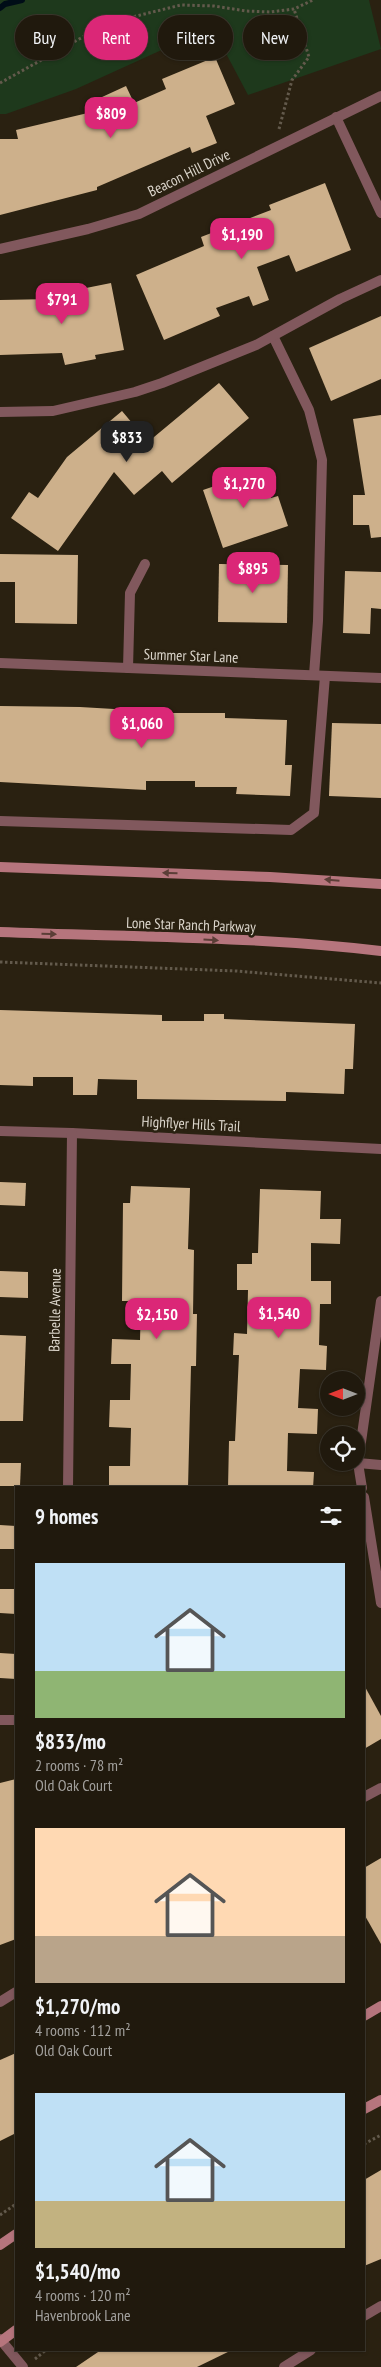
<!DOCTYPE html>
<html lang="en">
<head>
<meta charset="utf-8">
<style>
	:root { --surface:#20190d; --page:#282216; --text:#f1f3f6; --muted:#a2a09d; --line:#3d382e; --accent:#db2777 }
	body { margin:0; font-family:"PT Sans Narrow",sans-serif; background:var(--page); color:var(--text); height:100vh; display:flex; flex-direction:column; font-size:19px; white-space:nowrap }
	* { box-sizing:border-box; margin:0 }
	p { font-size:16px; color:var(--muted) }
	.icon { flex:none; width:28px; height:28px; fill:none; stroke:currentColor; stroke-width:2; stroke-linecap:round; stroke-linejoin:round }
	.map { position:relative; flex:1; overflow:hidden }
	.side { position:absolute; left:15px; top:1486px; width:350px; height:865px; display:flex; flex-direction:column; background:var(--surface); border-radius:0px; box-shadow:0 1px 4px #0004,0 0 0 1px var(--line) }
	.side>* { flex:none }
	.guide { position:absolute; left:15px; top:15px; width:351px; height:45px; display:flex; gap:10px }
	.needle { width:32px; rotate:270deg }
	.controls { position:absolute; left:320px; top:1371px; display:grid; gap:10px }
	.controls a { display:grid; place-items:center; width:45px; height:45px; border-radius:50%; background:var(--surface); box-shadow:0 1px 4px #0004,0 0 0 1px var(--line); font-size:25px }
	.price { position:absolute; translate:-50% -42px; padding:0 11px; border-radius:10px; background:var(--accent); color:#fff; font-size:16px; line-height:32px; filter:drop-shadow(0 1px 2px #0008) }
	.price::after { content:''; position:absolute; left:50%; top:30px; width:15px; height:11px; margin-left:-8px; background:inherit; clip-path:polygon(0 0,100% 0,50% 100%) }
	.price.active { background:#222; color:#fff }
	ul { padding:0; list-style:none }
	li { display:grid; align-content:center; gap:10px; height:265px; padding:0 20px }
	li span { display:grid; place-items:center; height:155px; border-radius:0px; color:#555 }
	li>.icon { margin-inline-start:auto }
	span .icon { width:90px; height:90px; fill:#fffc; stroke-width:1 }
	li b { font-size:21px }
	h2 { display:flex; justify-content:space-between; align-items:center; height:60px; padding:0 20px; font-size:21px }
	.pill { padding:0 18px; border-radius:22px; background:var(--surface); box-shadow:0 1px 4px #0004,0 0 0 1px var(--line); font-size:18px; line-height:45px }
	.pill.active { background:var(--accent); color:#fff }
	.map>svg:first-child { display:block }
</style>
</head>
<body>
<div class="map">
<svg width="381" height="2367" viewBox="0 0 381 2367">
	<rect width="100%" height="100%" fill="#2a2111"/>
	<polygon fill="#1e391c" points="0,0 369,0 381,49 248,95 212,27 76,89 6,114 0,114"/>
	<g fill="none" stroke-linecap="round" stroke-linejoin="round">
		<polyline stroke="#000d17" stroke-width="6" points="0,8 5,4 22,0"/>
	</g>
	<g fill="#cdb08b">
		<polygon points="215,57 235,104 206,116 217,143 192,153 190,147 97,187 97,190 0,215 0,139 18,139 16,130 92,112 89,103 126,86 134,103 166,89 162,79"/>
		<polygon points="325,183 351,250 296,272 289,255 257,267 269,300 253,306 249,296 216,308 220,316 164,340 136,275 204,246 201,237 271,210 269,205"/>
		<polygon points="111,283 124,350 95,355 96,359 65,365 62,353 0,355 0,300 52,299 51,295"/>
		<polygon points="381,316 381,379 331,401 309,348"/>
		<polygon points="219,383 249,418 172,483 162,471 134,495 114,472 58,551 11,518 29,492 38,498 67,457 122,411 148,442"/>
		<polygon points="381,415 381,537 371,538 369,525 353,525 353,495 365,495 353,419"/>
		<polygon points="262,470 271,498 278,496 288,526 223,548 203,490"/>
		<polygon points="0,554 78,555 77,624 15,623 15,582 0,582"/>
		<polygon points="219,564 288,565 287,623 218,622"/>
		<polygon points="345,571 381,572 381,609 371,608 370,634 343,633"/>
		<polygon points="0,706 80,707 148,711 148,713 225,713 225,718 287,720 285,765 292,765 290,796 236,794 237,787 195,787 195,781 146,781 146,790 0,782"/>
		<polygon points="332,723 381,724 381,798 329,796"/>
		<polygon points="0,1010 162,1015 162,1021 204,1021 204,1014 224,1014 224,1019 355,1024 353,1069 345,1069 344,1094 286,1092 286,1101 137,1099 137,1080 98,1079 97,1095 73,1095 73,1077 33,1077 33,1086 0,1085"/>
		<polygon points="0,1182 26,1183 25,1206 0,1205"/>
		<polygon points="131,1186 190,1188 188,1249 194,1250 193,1314 197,1314 196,1366 191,1366 188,1488 109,1488 109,1466 130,1466 131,1428 109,1427 110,1400 130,1400 131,1364 111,1364 112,1339 140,1340 141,1301 122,1301 123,1203 130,1203"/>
		<polygon points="260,1189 321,1191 320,1219 341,1219 340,1244 311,1243 311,1281 331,1281 331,1304 320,1304 319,1345 327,1346 326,1370 300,1369 298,1408 318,1409 317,1434 288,1433 287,1471 314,1472 313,1488 228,1488 229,1441 235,1441 239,1355 233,1355 234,1333 247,1334 248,1290 237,1290 237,1264 252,1264 252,1253 258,1253"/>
		<polygon points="0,1271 28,1272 28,1298 0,1297"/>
		<polygon points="0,1335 26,1336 23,1421 0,1421"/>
		<polygon points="0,1463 21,1463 20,1486 0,1486"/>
		<polygon points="0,1525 16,1526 16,1549 0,1549"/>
		<polygon points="0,1589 16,1589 16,1614 0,1613"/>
		<polygon points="0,1653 16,1654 16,1679 0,1678"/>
		<polygon points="364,1685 381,1716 381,1739 364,1749"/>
		<polygon points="16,1779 16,1939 0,1945 0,1783"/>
		<polygon points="381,1858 381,1944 364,1914 364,1868"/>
		<polygon points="16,2053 16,2133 0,2141 0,2060"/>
		<polygon points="381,2170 381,2259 364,2266 364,2180"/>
		<polygon points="101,2350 232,2350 197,2367 76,2367"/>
	</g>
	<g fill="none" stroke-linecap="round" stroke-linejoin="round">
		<g stroke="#635a4c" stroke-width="3" stroke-dasharray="2.5 2.5" stroke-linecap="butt">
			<polyline points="0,83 108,23 181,5 214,6 246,11 270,12 294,9 313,0"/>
			<polyline points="279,129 292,80 309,57 294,9"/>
			<polyline points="0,962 236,971 381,983"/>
			<polyline points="364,2144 381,2135"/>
			<polyline points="0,2215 16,2204"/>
			<polyline points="35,2359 46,2350"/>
		</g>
		<g stroke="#81585d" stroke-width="10">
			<polyline points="273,336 309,410 322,460 318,621 314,675"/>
			<polyline points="0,412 53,411 135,392 162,383 256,345 340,299 381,280"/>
			<polyline points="0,821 291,830 314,813 325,676"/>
		</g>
		<g stroke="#81585d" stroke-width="10">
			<polyline points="336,117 381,213"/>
			<polyline points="0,249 88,229 139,214 381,96"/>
			<polyline points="0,663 381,678"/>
			<polyline points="128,668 130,593 145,564"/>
			<polyline points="0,1131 72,1133 381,1149"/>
			<polyline points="358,1463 381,1465"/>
			<polyline points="68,1488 72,1133"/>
			<polyline points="362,1488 358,1463 381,1301"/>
			<polyline points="364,1497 381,1603"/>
			<polyline points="0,1720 16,1720"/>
			<polyline points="364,1797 381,1788"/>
			<polyline points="0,2002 16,1992"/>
			<polyline points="364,2316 381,2306"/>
			<polyline points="0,2339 23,2367"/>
			<polyline points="284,2367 311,2350"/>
		</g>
		<g stroke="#b6757d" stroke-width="10">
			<polyline points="0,867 270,877 381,884"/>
			<path d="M0,932C127,937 255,936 381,951"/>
			<polyline points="364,2016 381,2006"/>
			<polyline points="364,2109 381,2100"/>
			<polyline points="0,2245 16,2234"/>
			<polyline points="0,2342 16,2330"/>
		</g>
	</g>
	<defs><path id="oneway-solid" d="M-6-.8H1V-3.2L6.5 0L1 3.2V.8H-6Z" transform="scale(1.25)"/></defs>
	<g fill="#5b3e37">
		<use href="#oneway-solid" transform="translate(170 873) rotate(-178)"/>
		<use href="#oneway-solid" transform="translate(332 880) rotate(-175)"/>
		<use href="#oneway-solid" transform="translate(49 934) rotate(2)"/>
		<use href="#oneway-solid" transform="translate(211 940) rotate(3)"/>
	</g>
	<g text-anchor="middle" stroke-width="5" stroke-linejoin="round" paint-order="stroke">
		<g font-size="15" fill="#dcd6cc" stroke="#2a2111">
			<text transform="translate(189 173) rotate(-26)" y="5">Beacon Hill Drive</text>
			<text transform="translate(191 656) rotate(2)" y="5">Summer Star Lane</text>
			<text transform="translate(191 925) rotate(2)" y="5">Lone Star Ranch Parkway</text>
			<text transform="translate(191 1124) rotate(3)" y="5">Highflyer Hills Trail</text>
			<text transform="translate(55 1310) rotate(-89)" y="5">Barbelle Avenue</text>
		</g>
	</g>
</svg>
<div class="controls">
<a><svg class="needle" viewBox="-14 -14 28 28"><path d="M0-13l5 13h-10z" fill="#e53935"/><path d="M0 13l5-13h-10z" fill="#a2a09d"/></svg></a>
<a><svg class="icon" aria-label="locate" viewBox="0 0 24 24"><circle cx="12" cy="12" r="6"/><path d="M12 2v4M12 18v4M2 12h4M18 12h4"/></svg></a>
</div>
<b class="price" style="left:111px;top:139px">$809</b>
<b class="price" style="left:242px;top:260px">$1,190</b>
<b class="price" style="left:62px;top:325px">$791</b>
<b class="price active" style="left:127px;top:463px">$833</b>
<b class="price" style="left:244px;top:509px">$1,270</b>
<b class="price" style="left:253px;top:594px">$895</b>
<b class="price" style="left:142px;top:749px">$1,060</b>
<b class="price" style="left:279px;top:1339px">$1,540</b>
<b class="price" style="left:157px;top:1340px">$2,150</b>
<div class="guide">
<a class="pill">Buy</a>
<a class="pill active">Rent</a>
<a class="pill">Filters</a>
<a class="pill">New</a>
</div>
<section class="side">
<h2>9 homes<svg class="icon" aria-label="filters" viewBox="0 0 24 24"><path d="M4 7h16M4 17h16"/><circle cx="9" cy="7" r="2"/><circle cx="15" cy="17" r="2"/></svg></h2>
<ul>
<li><span style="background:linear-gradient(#bfe0f5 70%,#8fb573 0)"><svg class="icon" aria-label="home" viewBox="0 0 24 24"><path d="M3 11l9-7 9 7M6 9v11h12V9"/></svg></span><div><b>$833/mo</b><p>2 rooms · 78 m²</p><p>Old Oak Court</p></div></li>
<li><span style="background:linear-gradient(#ffd9b3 70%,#b9a48a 0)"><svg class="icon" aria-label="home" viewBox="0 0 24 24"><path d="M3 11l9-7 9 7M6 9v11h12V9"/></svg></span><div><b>$1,270/mo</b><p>4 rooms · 112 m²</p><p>Old Oak Court</p></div></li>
<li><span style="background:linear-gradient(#bfe0f5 70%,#c2b280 0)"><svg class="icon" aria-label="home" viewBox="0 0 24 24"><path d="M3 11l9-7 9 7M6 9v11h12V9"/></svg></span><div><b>$1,540/mo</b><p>4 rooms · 120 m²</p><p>Havenbrook Lane</p></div></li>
</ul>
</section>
</div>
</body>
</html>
